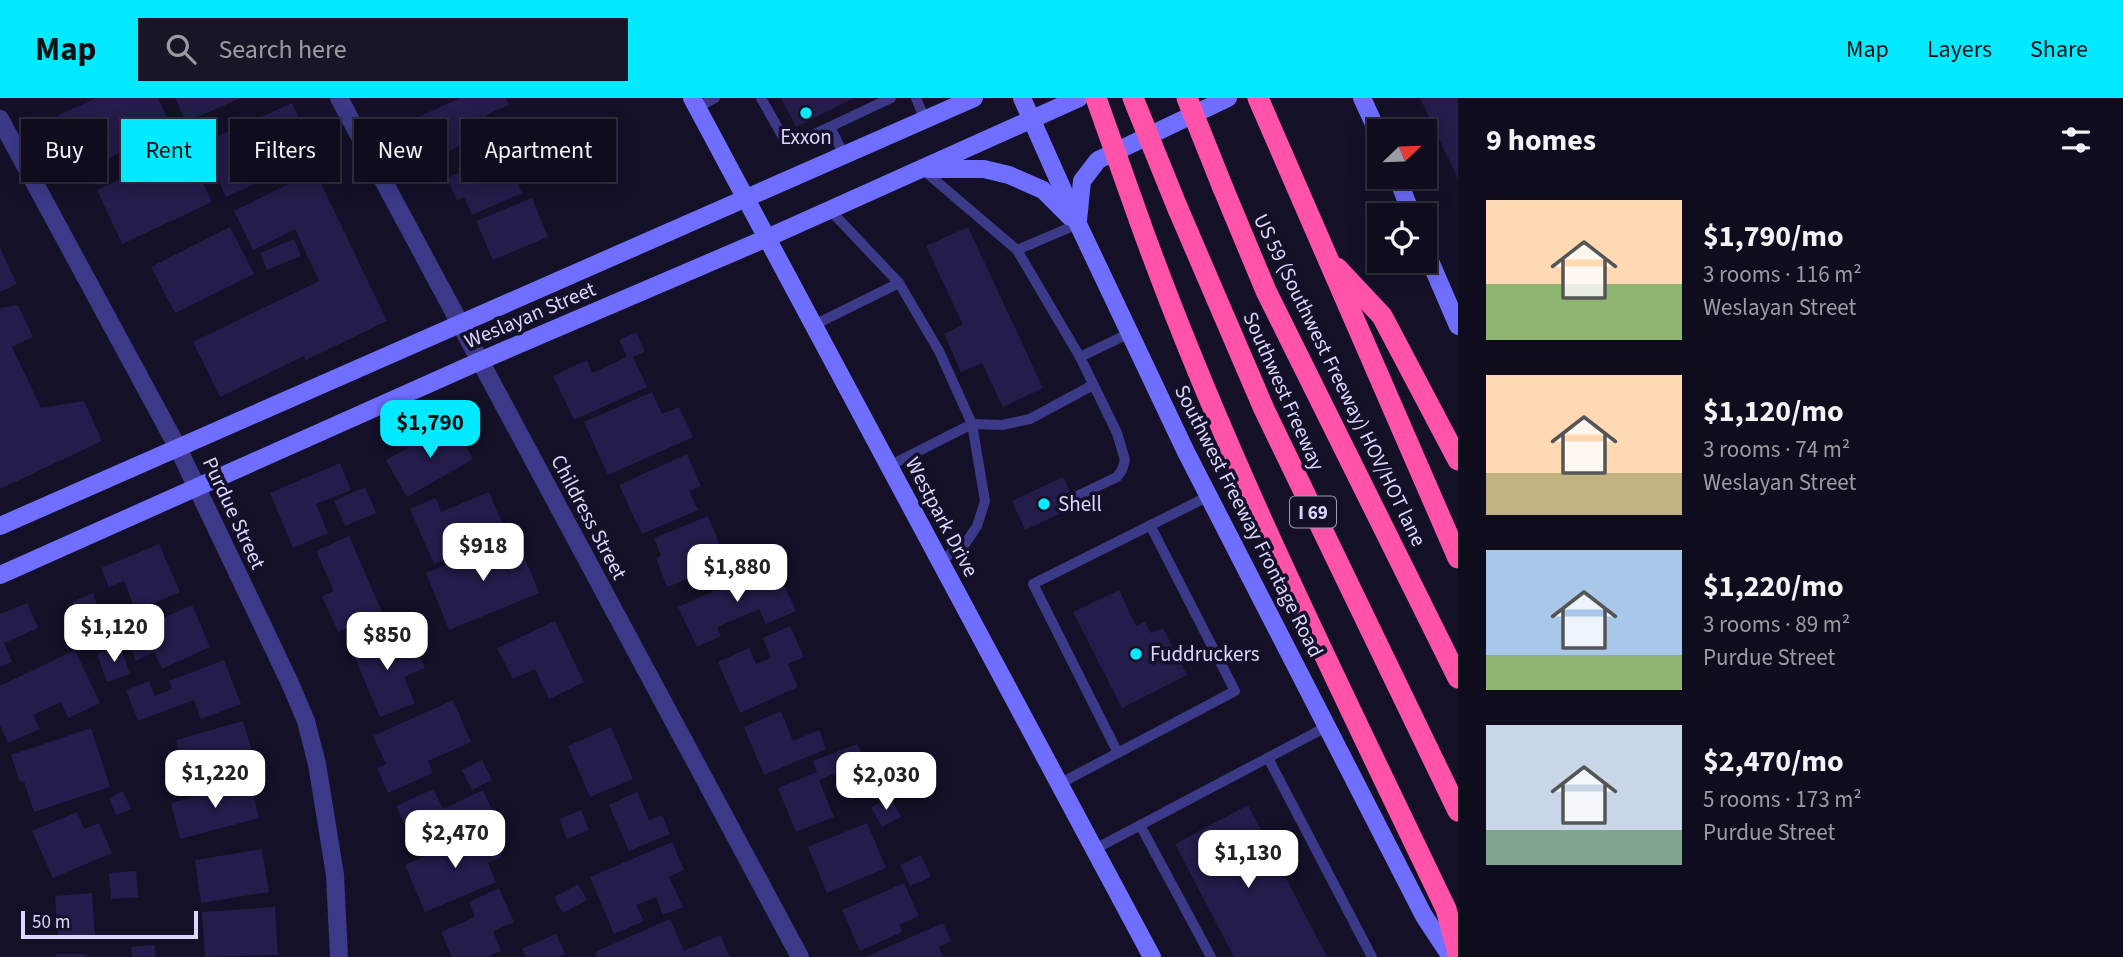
<!DOCTYPE html>
<html lang="en">
<head>
<meta charset="utf-8">
<style>
	:root { --surface:#0f0c1e; --page:#181527; --text:#f1f3f6; --muted:#9b9ba4; --line:#2f2c3c; --accent:#03eaff }
	body { margin:0; font-family:"Source Sans 3",sans-serif; background:var(--page); color:var(--text); height:100vh; display:flex; flex-direction:column; font-size:26px; white-space:nowrap }
	* { box-sizing:border-box; margin:0 }
	p { font-size:23px; color:var(--muted) }
	.icon { flex:none; width:38px; height:38px; fill:none; stroke:currentColor; stroke-width:2; stroke-linecap:round; stroke-linejoin:round }
	.map { position:relative; flex:1; overflow:hidden }
	.side { display:flex; flex-direction:column; background:var(--surface); width:665px }
	.side>* { flex:none }
	.top-card { position:absolute; left:21px; top:21px; width:665px; height:63px; display:flex; gap:14px }
	.needle { width:46px; rotate:67deg }
	.fabs { position:absolute; left:1367px; top:21px; display:grid; gap:14px }
	.fabs a { display:grid; place-items:center; width:70px; height:70px; border-radius:0px; background:var(--surface); box-shadow:0 4px 18px #0003,0 0 0 2px var(--line); font-size:35px }
	.scale { position:absolute; left:21px; bottom:18px; width:177px; box-sizing:border-box; padding-left:7px; border:4px solid #dbd7ff; border-top:0; font-size:19px; line-height:24px; white-space:nowrap; color:#dbd7ff; -webkit-text-stroke:5px #141028; paint-order:stroke }
	.price { position:absolute; translate:-50% -60px; padding:0 16px; border-radius:14px; background:#fff; color:#222; font-size:23px; line-height:46px; filter:drop-shadow(0 2px 4px #0008) }
	.price::after { content:''; position:absolute; left:50%; top:42px; width:21px; height:16px; margin-left:-10px; background:inherit; clip-path:polygon(0 0,100% 0,50% 100%) }
	.price.current { background:var(--accent); color:#111 }
	ul { padding:0; list-style:none }
	li { display:flex; align-items:center; gap:21px; height:175px; padding:0 28px }
	li span { display:grid; place-items:center; flex:none; width:196px; height:140px; border-radius:0px; color:#555 }
	li>.icon { margin-inline-start:auto }
	span .icon { width:84px; height:84px; fill:#fffc; stroke-width:1 }
	li b { font-size:30px }
	h2 { display:flex; justify-content:space-between; align-items:center; height:84px; padding:0 28px; font-size:30px }
	.tag { padding:0 24px; border-radius:0px; background:var(--surface); box-shadow:0 4px 18px #0003,0 0 0 2px var(--line); font-size:24px; line-height:63px }
	.tag.current { background:var(--accent); color:#111 }
	header { display:flex; align-items:center; gap:42px; box-sizing:border-box; height:98px; padding:0 35px; background:var(--accent); color:#111 }
	header strong { font-size:33px }
	nav { display:flex; gap:38px; margin-inline-start:auto; font-size:24px }
	.search { width:490px; height:63px; background:var(--page); display:flex; align-items:center; gap:18px; box-sizing:border-box; padding:0 24px; border-radius:0px; color:var(--muted); font-size:26px }
	main { display:flex; flex:1; min-height:0 }
	.map>svg:first-child { display:block }
</style>
</head>
<body>
<header>
<strong>Map</strong>
<div class="search"><svg class="icon" aria-label="search" viewBox="0 0 24 24"><circle cx="10" cy="10" r="6"/><path d="M15 15l6 6"/></svg>Search here</div>
<nav><a>Map</a><a>Layers</a><a>Share</a></nav>
</header>
<main>
<div class="map">
<svg width="1458" height="859" viewBox="0 0 1458 859">
	<rect width="100%" height="100%" fill="#141028"/>
	<g fill="#241c4a">
		<polygon points="96,0 158,0 172,32 81,72 57,18"/>
		<polygon points="175,0 241,0 186,24"/>
		<polygon points="460,0 506,0 509,7 486,17 493,33 434,60 416,20"/>
		<polygon points="781,0 854,0 796,29"/>
		<polygon points="1420,0 1458,0 1458,81"/>
		<polygon points="292,5 316,58 226,99 202,45"/>
		<polygon points="527,24 538,51 508,63 522,95 472,117 464,99 457,102 447,80 491,61 483,43"/>
		<polygon points="187,50 212,104 122,146 97,92"/>
		<polygon points="315,73 387,223 306,262 304,258 220,299 193,244 319,183 295,131 253,152 234,113"/>
		<polygon points="532,100 548,139 493,162 476,123"/>
		<polygon points="230,129 254,176 175,215 151,169"/>
		<polygon points="968,129 1043,290 1003,309 982,265 961,274 944,236 963,227 926,148"/>
		<polygon points="294,141 301,158 267,172 260,155"/>
		<polygon points="0,150 17,186 0,194"/>
		<polygon points="18,207 33,239 12,249 41,310 84,303 102,343 0,391 0,210"/>
		<polygon points="636,234 645,253 633,259 647,289 574,322 553,278 587,262 592,275 627,259 619,242"/>
		<polygon points="652,294 662,316 679,309 693,339 608,377 584,324"/>
		<polygon points="452,324 473,361 407,399 386,362"/>
		<polygon points="687,356 701,388 689,393 698,412 642,436 619,387"/>
		<polygon points="340,365 351,392 316,406 328,435 293,450 270,395"/>
		<polygon points="1063,379 1077,408 1025,432 1012,403"/>
		<polygon points="365,389 376,415 345,428 334,403"/>
		<polygon points="489,394 507,436 434,466 410,411 436,400 441,414"/>
		<polygon points="708,418 727,465 667,489 656,460 661,458 654,440"/>
		<polygon points="349,438 382,514 338,534 322,498 334,493 316,453"/>
		<polygon points="516,438 539,495 449,532 426,475"/>
		<polygon points="159,446 180,494 136,513 124,483 109,489 101,470"/>
		<polygon points="774,466 796,513 766,526 759,511 717,529 721,538 697,549 678,509"/>
		<polygon points="1119,492 1136,528 1145,524 1151,535 1163,530 1187,577 1122,610 1073,514"/>
		<polygon points="93,495 104,523 84,532 72,504"/>
		<polygon points="27,505 38,530 4,545 12,564 0,569 0,516"/>
		<polygon points="192,507 210,549 162,571 154,554 136,563 125,537"/>
		<polygon points="555,523 584,584 549,601 535,571 513,581 497,550"/>
		<polygon points="790,528 804,559 788,566 798,589 740,615 718,564 749,550 756,566 771,560 763,540"/>
		<polygon points="382,533 390,554 414,544 425,570 404,579 415,605 380,619 349,546"/>
		<polygon points="120,548 130,576 107,584 97,556"/>
		<polygon points="75,552 100,605 68,620 61,604 33,617 40,631 8,645 0,627 0,588"/>
		<polygon points="224,562 241,606 201,621 194,602 138,623 126,592 149,583 155,598 172,591 169,583"/>
		<polygon points="453,602 471,644 428,663 433,675 388,695 377,670 386,666 373,638"/>
		<polygon points="781,613 793,643 819,632 826,651 764,677 744,629"/>
		<polygon points="243,623 257,670 181,691 171,657 179,654 176,642"/>
		<polygon points="611,629 633,681 590,699 568,648"/>
		<polygon points="91,630 110,689 34,714 24,683 20,684 11,657"/>
		<polygon points="857,646 864,663 819,682 834,719 796,734 778,690 817,674 813,663"/>
		<polygon points="482,662 492,682 472,692 462,672"/>
		<polygon points="250,684 259,720 180,741 171,705"/>
		<polygon points="433,691 443,711 483,692 494,716 416,751 396,708"/>
		<polygon points="123,693 131,711 116,717 109,700"/>
		<polygon points="637,694 649,722 662,717 670,736 629,753 609,707"/>
		<polygon points="890,699 901,719 882,729 871,709"/>
		<polygon points="1248,707 1327,859 1234,859 1175,746"/>
		<polygon points="581,712 589,732 567,741 559,721"/>
		<polygon points="77,714 84,731 99,725 112,755 53,780 32,733"/>
		<polygon points="867,725 886,770 827,795 808,749"/>
		<polygon points="490,730 502,759 488,765 496,784 425,814 405,767"/>
		<polygon points="672,744 684,772 669,779 683,809 663,817 656,799 636,807 644,823 614,836 590,779"/>
		<polygon points="262,751 269,794 201,805 195,762"/>
		<polygon points="921,757 931,779 910,788 900,767"/>
		<polygon points="136,773 138,799 111,801 109,775"/>
		<polygon points="904,785 919,818 899,827 902,834 860,853 842,812"/>
		<polygon points="578,786 587,802 563,815 554,799"/>
		<polygon points="499,790 514,824 493,833 501,853 487,859 452,859 441,834 475,819 469,804"/>
		<polygon points="92,795 95,838 58,840 55,798"/>
		<polygon points="275,809 278,857 205,859 202,814"/>
		<polygon points="670,821 684,853 720,837 730,859 597,859 595,854"/>
		<polygon points="943,825 951,843 939,849 943,859 865,859"/>
		<polygon points="556,836 565,856 558,859 526,859 522,851"/>
		<polygon points="154,847 156,859 132,859 131,849"/>
		<rect x="56" y="856" width="31" height="3"/>
	</g>
	<g fill="none" stroke-linecap="round" stroke-linejoin="round">
		<g stroke="#3c3a88" stroke-width="10">
			<polyline points="761,0 783,39 791,44 802,42 891,0"/>
			<polyline points="916,0 925,22"/>
			<polyline points="697,10 715,0"/>
			<polyline points="830,29 844,57"/>
			<polyline points="922,71 1017,152 1080,259"/>
			<polyline points="830,112 899,185 939,253 972,326 985,403 977,428 965,446 940,463"/>
			<polyline points="1017,152 1078,126"/>
			<polyline points="814,227 899,185"/>
			<polyline points="889,368 972,326 1002,327 1030,321 1093,287"/>
			<polyline points="1073,400 1117,379 1122,372 1125,362 1117,335 1080,259 1130,235"/>
			<polyline points="1118,655 1033,486 1209,398"/>
			<polyline points="1268,660 1372,859"/>
			<polyline points="1059,686 1235,593 1150,427"/>
			<polyline points="1140,727 1211,859"/>
			<polyline points="1095,751 1328,628"/>
		</g>
		<g stroke="#3c3a88" stroke-width="18">
			<polyline points="339,0 800,859"/>
			<polyline points="0,21 178,350 289,583 306,623 317,666 335,777 339,859"/>
		</g>
		<g stroke="#706eff" stroke-width="18">
			<polyline points="692,0 1152,859"/>
			<polyline points="1022,0 1078,126 1186,354 1424,818 1451,859"/>
			<polyline points="1362,0 1379,37"/>
			<polyline points="928,71 984,71 1009,77 1043,92 1070,119"/>
			<polyline points="1397,79 1412,117"/>
			<polyline points="1078,122 1082,83 1098,62 1228,0"/>
			<polyline points="1424,149 1458,228"/>
			<polyline points="0,428 974,0"/>
			<polyline points="0,477 480,263 767,140 1079,0"/>
		</g>
		<g stroke="#ff52a8" stroke-width="21">
			<polyline points="1258,0 1458,460"/>
			<polyline points="1223,90 1266,193 1458,580"/>
			<polyline points="1178,111 1264,311 1458,713"/>
			<path d="M1140,124C1225,360 1338,585 1446,811L1458,855"/>
			<polyline points="1337,170 1382,218 1458,362"/>
		</g>
		<g stroke="#ff52a8" stroke-width="21">
			<polyline points="1096,0 1140,124"/>
			<polyline points="1133,0 1178,111"/>
			<polyline points="1187,0 1223,90"/>
		</g>
	</g>
	<g fill="#03eaff" stroke="#141028" stroke-width="2.5">
		<circle cx="806" cy="15" r="7"/>
		<circle cx="1044" cy="406" r="7"/>
		<circle cx="1136" cy="556" r="7"/>
	</g>
	<g text-anchor="middle" stroke-width="7" stroke-linejoin="round" paint-order="stroke">
		<rect fill="#141028" stroke="#9f9bbe" stroke-width="2" x="1290" y="398.5" width="46" height="31" rx="5"/>
		<g font-size="19" font-weight="bold" fill="#dbd7ff">
			<text x="1313" y="421">I 69</text>
		</g>
		<g font-size="21" fill="#dbd7ff" stroke="#141028" text-anchor="start">
			<text x="806" y="46" text-anchor="middle">Exxon</text>
			<text x="1058" y="413">Shell</text>
			<text x="1150" y="563">Fuddruckers</text>
		</g>
		<g font-size="21" fill="#dbd7ff" stroke="#141028">
			<text transform="translate(530 217) rotate(-23)" y="7">Weslayan Street</text>
			<text transform="translate(1340 282) rotate(64)" y="7">US 59 (Southwest Freeway) HOV/HOT lane</text>
			<text transform="translate(1284 293) rotate(66)" y="7">Southwest Freeway</text>
			<text transform="translate(234 415) rotate(65)" y="7">Purdue Street</text>
			<text transform="translate(589 419) rotate(62)" y="7">Childress Street</text>
			<text transform="translate(942 419) rotate(62)" y="7">Westpark Drive</text>
			<text transform="translate(1249 423) rotate(63)" y="7">Southwest Freeway Frontage Road</text>
		</g>
	</g>
</svg>
<div class="fabs">
<a><svg class="needle" viewBox="-14 -14 28 28"><path d="M0-13l5 13h-10z" fill="#e53935"/><path d="M0 13l5-13h-10z" fill="#9b9ba4"/></svg></a>
<a><svg class="icon" aria-label="locate" viewBox="0 0 24 24"><circle cx="12" cy="12" r="6"/><path d="M12 2v4M12 18v4M2 12h4M18 12h4"/></svg></a>
</div>
<div class="scale">50 m</div>
<b class="price current" style="left:430px;top:362px">$1,790</b>
<b class="price" style="left:483px;top:485px">$918</b>
<b class="price" style="left:737px;top:506px">$1,880</b>
<b class="price" style="left:114px;top:566px">$1,120</b>
<b class="price" style="left:387px;top:574px">$850</b>
<b class="price" style="left:215px;top:712px">$1,220</b>
<b class="price" style="left:886px;top:714px">$2,030</b>
<b class="price" style="left:455px;top:772px">$2,470</b>
<b class="price" style="left:1248px;top:792px">$1,130</b>
<div class="top-card">
<a class="tag">Buy</a>
<a class="tag current">Rent</a>
<a class="tag">Filters</a>
<a class="tag">New</a>
<a class="tag">Apartment</a>
</div>
</div>
<section class="side">
<h2>9 homes<svg class="icon" aria-label="filters" viewBox="0 0 24 24"><path d="M4 7h16M4 17h16"/><circle cx="9" cy="7" r="2"/><circle cx="15" cy="17" r="2"/></svg></h2>
<ul>
<li><span style="background:linear-gradient(#ffd9b3 60%,#8fb573 0)"><svg class="icon" aria-label="home" viewBox="0 0 24 24"><path d="M3 11l9-7 9 7M6 9v11h12V9"/></svg></span><div><b>$1,790/mo</b><p>3 rooms · 116 m²</p><p>Weslayan Street</p></div></li>
<li><span style="background:linear-gradient(#ffd9b3 70%,#c2b280 0)"><svg class="icon" aria-label="home" viewBox="0 0 24 24"><path d="M3 11l9-7 9 7M6 9v11h12V9"/></svg></span><div><b>$1,120/mo</b><p>3 rooms · 74 m²</p><p>Weslayan Street</p></div></li>
<li><span style="background:linear-gradient(#a9c7e8 75%,#8fb573 0)"><svg class="icon" aria-label="home" viewBox="0 0 24 24"><path d="M3 11l9-7 9 7M6 9v11h12V9"/></svg></span><div><b>$1,220/mo</b><p>3 rooms · 89 m²</p><p>Purdue Street</p></div></li>
<li><span style="background:linear-gradient(#c9d6e8 75%,#7fa58c 0)"><svg class="icon" aria-label="home" viewBox="0 0 24 24"><path d="M3 11l9-7 9 7M6 9v11h12V9"/></svg></span><div><b>$2,470/mo</b><p>5 rooms · 173 m²</p><p>Purdue Street</p></div></li>
</ul>
</section>
</main>
</body>
</html>
